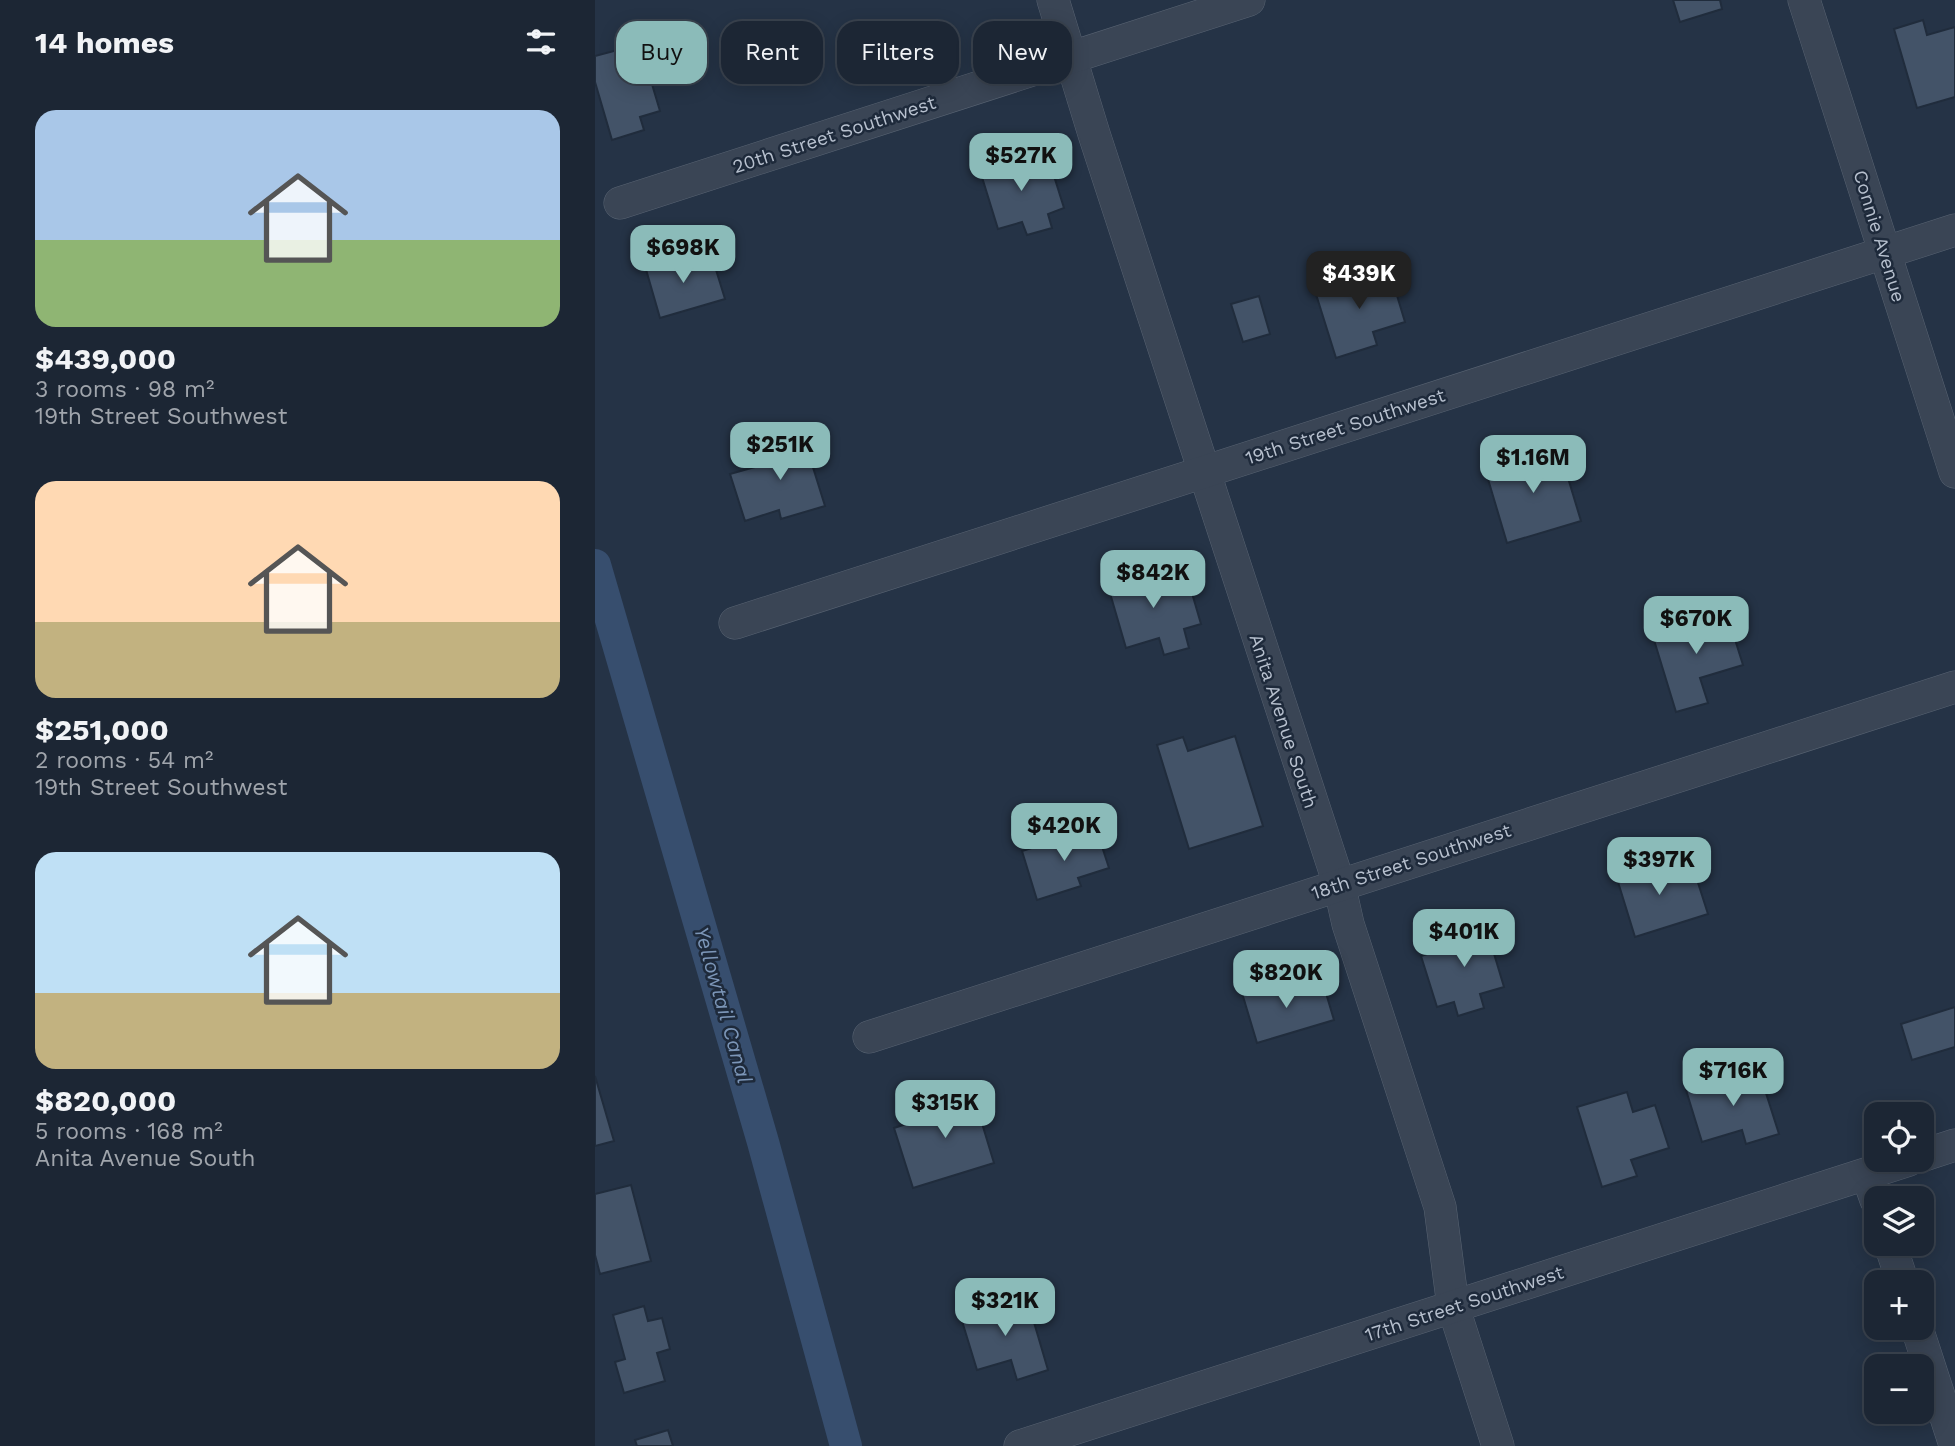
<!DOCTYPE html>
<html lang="en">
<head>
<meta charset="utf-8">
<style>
	:root { --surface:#1c2634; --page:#252e3c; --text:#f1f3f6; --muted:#a0a5ac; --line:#3a434f; --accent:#8bbbb9 }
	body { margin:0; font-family:"Work Sans",sans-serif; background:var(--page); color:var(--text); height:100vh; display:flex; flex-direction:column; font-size:26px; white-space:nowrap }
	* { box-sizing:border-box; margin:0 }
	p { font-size:23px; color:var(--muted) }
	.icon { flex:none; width:38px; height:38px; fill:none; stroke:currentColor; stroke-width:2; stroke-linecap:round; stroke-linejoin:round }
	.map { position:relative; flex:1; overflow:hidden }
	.drawer { display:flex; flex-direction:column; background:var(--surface); width:595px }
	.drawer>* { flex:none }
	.banner { position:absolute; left:21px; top:21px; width:665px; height:63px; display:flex; gap:14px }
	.buttons { position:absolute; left:1269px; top:1102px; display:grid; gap:14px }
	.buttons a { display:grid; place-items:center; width:70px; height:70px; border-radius:14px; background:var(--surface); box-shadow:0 4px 18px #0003,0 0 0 2px var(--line); font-size:35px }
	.price { position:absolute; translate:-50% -60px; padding:0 16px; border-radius:14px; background:var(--accent); color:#111; font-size:23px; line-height:46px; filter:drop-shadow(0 2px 4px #0008) }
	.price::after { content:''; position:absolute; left:50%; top:42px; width:21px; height:16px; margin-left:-10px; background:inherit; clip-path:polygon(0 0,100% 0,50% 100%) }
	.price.current { background:#222; color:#fff }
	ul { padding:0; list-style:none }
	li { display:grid; align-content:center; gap:14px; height:371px; padding:0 35px }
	li span { display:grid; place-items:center; height:217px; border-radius:21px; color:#555 }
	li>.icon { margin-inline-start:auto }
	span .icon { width:126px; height:126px; fill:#fffc; stroke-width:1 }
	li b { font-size:30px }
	h2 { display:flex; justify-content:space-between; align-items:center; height:84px; padding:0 35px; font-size:30px }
	.chip { padding:0 24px; border-radius:21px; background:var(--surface); box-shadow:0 4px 18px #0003,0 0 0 2px var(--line); font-size:24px; line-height:63px }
	.chip.current { background:var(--accent); color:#111 }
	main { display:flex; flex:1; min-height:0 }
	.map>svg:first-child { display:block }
</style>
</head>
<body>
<main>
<section class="drawer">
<h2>14 homes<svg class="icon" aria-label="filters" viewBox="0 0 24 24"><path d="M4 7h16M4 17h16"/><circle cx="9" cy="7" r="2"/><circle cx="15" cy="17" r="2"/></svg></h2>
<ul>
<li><span style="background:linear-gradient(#a9c7e8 60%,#8fb573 0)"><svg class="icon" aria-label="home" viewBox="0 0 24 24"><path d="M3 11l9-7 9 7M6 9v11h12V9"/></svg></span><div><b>$439,000</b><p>3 rooms · 98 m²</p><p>19th Street Southwest</p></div></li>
<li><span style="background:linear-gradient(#ffd9b3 65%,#c2b280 0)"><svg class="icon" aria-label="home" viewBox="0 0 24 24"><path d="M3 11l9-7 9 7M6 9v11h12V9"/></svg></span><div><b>$251,000</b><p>2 rooms · 54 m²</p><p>19th Street Southwest</p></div></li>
<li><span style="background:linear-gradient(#bfe0f5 65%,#c2b280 0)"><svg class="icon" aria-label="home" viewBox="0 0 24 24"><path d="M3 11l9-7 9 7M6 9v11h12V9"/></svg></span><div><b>$820,000</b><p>5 rooms · 168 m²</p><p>Anita Avenue South</p></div></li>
</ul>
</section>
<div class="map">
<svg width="1360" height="1446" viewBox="0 0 1360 1446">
	<rect width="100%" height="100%" fill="#253346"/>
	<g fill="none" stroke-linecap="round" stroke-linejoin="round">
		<polyline stroke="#374e6e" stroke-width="32" points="0,565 168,1142 251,1446"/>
	</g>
	<g fill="#435368" stroke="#202c3c" stroke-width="2">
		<polygon points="1078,0 1125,0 1127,9 1085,22"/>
		<polygon points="1328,20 1332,35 1360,27 1360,97 1322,108 1299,29"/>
		<polygon points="45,44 65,111 45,117 49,130 17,140 0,82 0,56"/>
		<polygon points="413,152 419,170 454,160 469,208 453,214 457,228 432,235 427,222 403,229 382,161"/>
		<polygon points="89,254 93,267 118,260 130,299 65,318 50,266"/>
		<polygon points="794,269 810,322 778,332 782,345 741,358 720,291"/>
		<polygon points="664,296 675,334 648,342 636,304"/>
		<polygon points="207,432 230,506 186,519 184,510 150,521 135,474 174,463 168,444"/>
		<polygon points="964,448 986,521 912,543 890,469"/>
		<polygon points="541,566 547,589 592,576 606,624 589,629 594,648 569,655 564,638 531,648 510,576"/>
		<polygon points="1108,605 1113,622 1133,617 1148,665 1105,678 1113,703 1081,712 1059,640 1089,631 1083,613"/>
		<polygon points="640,736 668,826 594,849 562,745 588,737 593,751"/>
		<polygon points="501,828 514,868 483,878 486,886 442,900 427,851"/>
		<polygon points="1051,859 1057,877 1097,864 1113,914 1040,937 1019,869"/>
		<polygon points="888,917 909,987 885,994 889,1008 863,1016 859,1002 842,1007 826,956 861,945 855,928"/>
		<polygon points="682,982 686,996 728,983 739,1020 662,1043 647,993"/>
		<polygon points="1360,1007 1360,1047 1317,1060 1306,1024"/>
		<polygon points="1163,1068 1184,1134 1151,1144 1147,1130 1107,1142 1091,1090"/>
		<polygon points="0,1076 19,1141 0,1146"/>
		<polygon points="376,1087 399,1163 318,1188 299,1128 320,1121 317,1112 345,1103 343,1097"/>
		<polygon points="1032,1092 1038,1112 1060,1105 1074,1148 1036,1160 1042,1176 1007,1187 982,1107"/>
		<polygon points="36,1185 56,1261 5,1274 0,1255 0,1194"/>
		<polygon points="403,1297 407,1310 433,1302 453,1370 422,1380 416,1360 382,1370 367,1321 382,1317 379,1304"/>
		<polygon points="49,1306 53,1321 67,1318 75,1349 62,1353 70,1381 29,1393 20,1362 30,1359 18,1315"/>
		<polygon points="73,1430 78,1446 42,1446 40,1440"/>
	</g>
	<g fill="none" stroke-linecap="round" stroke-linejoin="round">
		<defs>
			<g id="minor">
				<polyline points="458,0 499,134 744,884 753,924 845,1207 858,1306 903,1446"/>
				<polyline points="1209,0 1360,472"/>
				<polyline points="25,203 654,0"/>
				<polyline points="140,623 1360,230"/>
				<polyline points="274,1037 1360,687"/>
				<polyline points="1326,1156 1360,1145"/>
				<polyline points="1272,1174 1281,1200"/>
				<polyline points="1295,1244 1308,1283"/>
				<polyline points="1322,1328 1360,1445"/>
				<polyline points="425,1446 1314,1160"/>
			</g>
		</defs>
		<use href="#minor" stroke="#586372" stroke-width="33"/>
		<use href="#minor" stroke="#3a4555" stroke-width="32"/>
	</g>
	<g text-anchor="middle" stroke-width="5" stroke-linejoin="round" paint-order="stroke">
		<g font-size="19" fill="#b7c0ce" stroke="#1e2a3b">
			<text transform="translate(239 134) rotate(-18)" y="7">20th Street Southwest</text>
			<text transform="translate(1285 236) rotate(73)" y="7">Connie Avenue</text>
			<text transform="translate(750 426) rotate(-18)" y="7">19th Street Southwest</text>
			<text transform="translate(689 721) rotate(72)" y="7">Anita Avenue South</text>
			<text transform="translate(816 861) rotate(-18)" y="7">18th Street Southwest</text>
			<text transform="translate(869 1303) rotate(-18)" y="7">17th Street Southwest</text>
		</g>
		<g font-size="21" font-style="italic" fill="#7c96b8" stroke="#1e2a3b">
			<text transform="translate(128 1005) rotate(74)" y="7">Yellowtail Canal</text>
		</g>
	</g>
</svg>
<div class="buttons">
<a><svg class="icon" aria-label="locate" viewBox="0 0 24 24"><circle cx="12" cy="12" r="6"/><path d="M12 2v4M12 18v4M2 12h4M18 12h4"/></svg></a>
<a><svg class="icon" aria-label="layers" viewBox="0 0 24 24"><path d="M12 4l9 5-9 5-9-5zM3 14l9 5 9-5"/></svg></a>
<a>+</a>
<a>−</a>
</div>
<b class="price" style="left:426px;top:193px">$527K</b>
<b class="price" style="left:88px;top:285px">$698K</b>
<b class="price current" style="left:764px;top:311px">$439K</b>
<b class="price" style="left:185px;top:482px">$251K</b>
<b class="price" style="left:938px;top:495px">$1.16M</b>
<b class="price" style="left:558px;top:610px">$842K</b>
<b class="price" style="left:1101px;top:656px">$670K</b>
<b class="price" style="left:469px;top:863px">$420K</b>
<b class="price" style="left:1064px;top:897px">$397K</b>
<b class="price" style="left:869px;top:969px">$401K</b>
<b class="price" style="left:691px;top:1010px">$820K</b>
<b class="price" style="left:1138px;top:1108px">$716K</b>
<b class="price" style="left:350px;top:1140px">$315K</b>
<b class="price" style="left:410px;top:1338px">$321K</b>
<div class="banner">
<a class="chip current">Buy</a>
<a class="chip">Rent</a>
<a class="chip">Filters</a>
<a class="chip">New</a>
</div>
</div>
</main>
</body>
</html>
